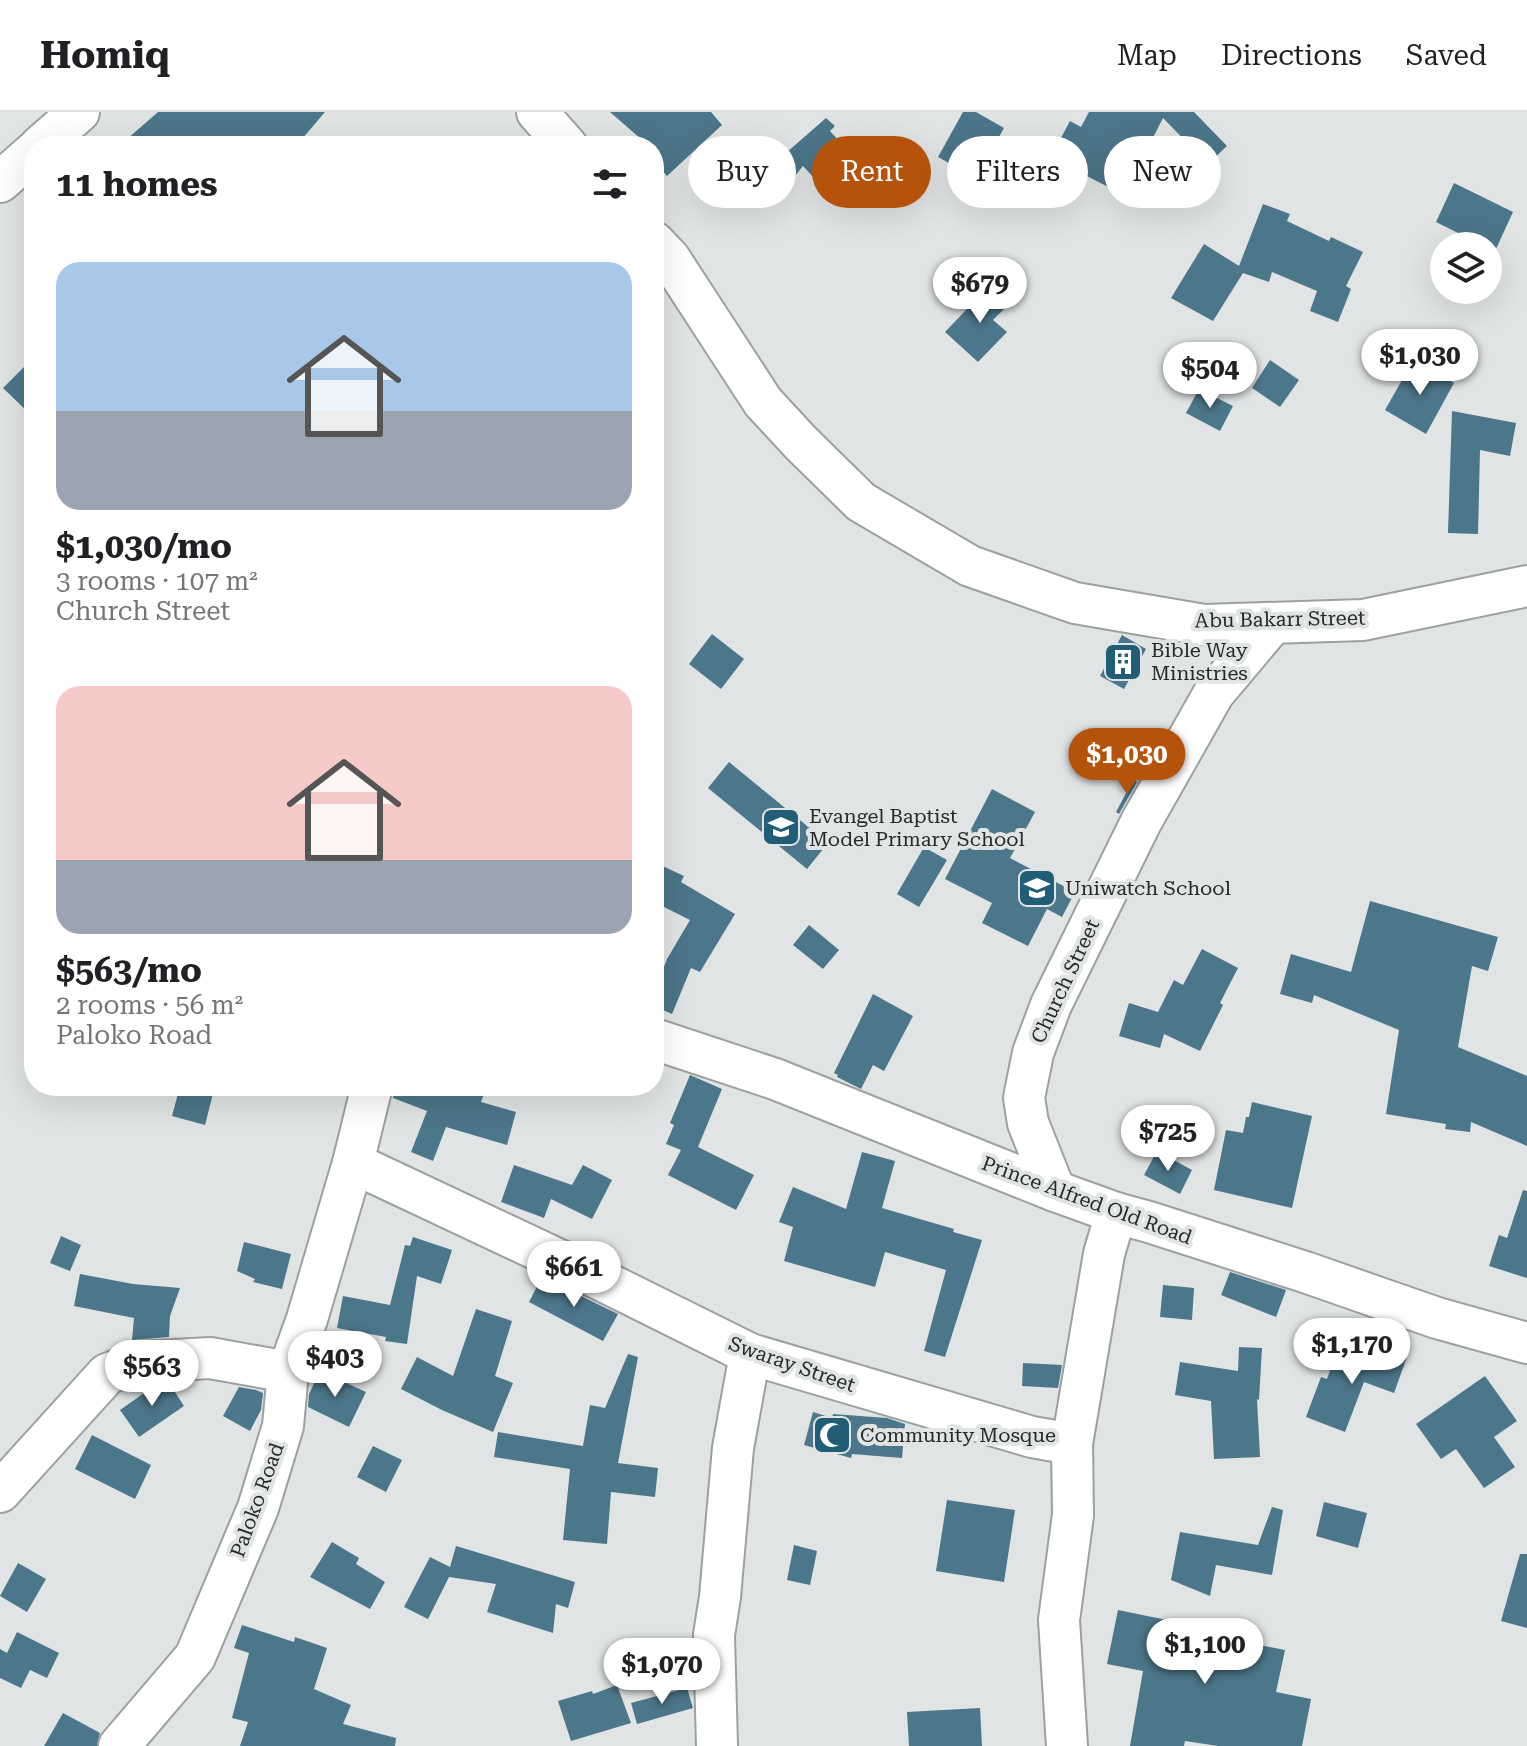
<!DOCTYPE html>
<html lang="en">
<head>
<meta charset="utf-8">
<style>
	:root { --surface:#fff; --page:#f6f6f6; --text:#202124; --muted:#757577; --line:#e0e0e0; --accent:#b45309 }
	body { margin:0; font-family:"Roboto Serif",serif; background:var(--page); color:var(--text); height:100vh; display:flex; flex-direction:column; font-size:30px; white-space:nowrap }
	* { box-sizing:border-box; margin:0 }
	p { font-size:26px; color:var(--muted) }
	.icon { flex:none; width:44px; height:44px; fill:none; stroke:currentColor; stroke-width:2; stroke-linecap:round; stroke-linejoin:round }
	.map { position:relative; flex:1; overflow:hidden }
	.panel { position:absolute; left:24px; top:24px; width:640px; height:960px; display:flex; flex-direction:column; background:var(--surface); border-radius:32px; box-shadow:0 8px 32px #0002 }
	.panel>* { flex:none }
	.hud { position:absolute; left:688px; top:24px; width:718px; height:72px; display:flex; gap:16px }
	.fabs { position:absolute; left:1430px; top:120px; display:grid; gap:16px }
	.fabs a { display:grid; place-items:center; width:72px; height:72px; border-radius:50%; background:var(--surface); box-shadow:0 8px 32px #0002; font-size:40px }
	.price { position:absolute; translate:-50% -68px; padding:0 18px; border-radius:28px; background:#fff; color:#222; font-size:26px; line-height:52px; filter:drop-shadow(0 2px 4px #0008) }
	.price::after { content:''; position:absolute; left:50%; top:48px; width:24px; height:18px; margin-left:-12px; background:inherit; clip-path:polygon(0 0,100% 0,50% 100%) }
	.price.active { background:var(--accent); color:#fff }
	ul { padding:0; list-style:none }
	li { display:grid; align-content:center; gap:16px; height:424px; padding:0 32px }
	li span { display:grid; place-items:center; height:248px; border-radius:24px; color:#555 }
	li>.icon { margin-inline-start:auto }
	span .icon { width:144px; height:144px; fill:#fffc; stroke-width:1 }
	li b { font-size:34px }
	h2 { display:flex; justify-content:space-between; align-items:center; height:96px; padding:0 32px; font-size:34px }
	.chip { padding:0 28px; border-radius:36px; background:var(--surface); box-shadow:0 8px 32px #0002; font-size:28px; line-height:72px }
	.chip.active { background:var(--accent); color:#fff }
	header { display:flex; align-items:center; gap:48px; box-sizing:border-box; height:112px; padding:0 40px; background:var(--surface); border-bottom:2px solid var(--line) }
	header strong { font-size:38px }
	nav { display:flex; gap:44px; margin-inline-start:auto; font-size:28px }
	.map>svg:first-child { display:block }
</style>
</head>
<body>
<header>
<strong>Homiq</strong>
<nav><a>Map</a><a>Directions</a><a>Saved</a></nav>
</header>
<div class="map">
<svg width="1527" height="1634" viewBox="0 0 1527 1634">
	<rect width="100%" height="100%" fill="#e1e4e5"/>
	<g fill="#4c7689">
		<polygon points="158,0 325,0 296,34 119,34"/>
		<polygon points="610,0 711,0 722,13 667,64 654,49 654,34 649,34"/>
		<polygon points="963,0 976,0 1004,16 976,66 938,45"/>
		<polygon points="1089,0 1194,0 1227,34 1208,52 1163,6 1124,83 1073,57 1070,62 1048,50 1070,9 1081,15"/>
		<polygon points="826,6 835,14 830,19 847,38 829,54 814,66 803,54 783,79 761,63"/>
		<polygon points="1454,71 1513,100 1495,139 1488,136 1488,134 1484,134 1436,110"/>
		<polygon points="1263,92 1290,102 1287,109 1329,129 1331,125 1363,140 1346,174 1351,177 1338,210 1310,199 1317,179 1272,160 1269,170 1243,161 1213,209 1171,186 1204,132 1239,154"/>
		<polygon points="989,174 1009,192 993,208 1007,220 978,250 945,220"/>
		<polygon points="34,245 34,306 3,276"/>
		<polygon points="1414,247 1454,271 1426,322 1385,298"/>
		<polygon points="1270,248 1299,268 1280,295 1252,276"/>
		<polygon points="1199,277 1233,294 1220,319 1186,301"/>
		<polygon points="1452,299 1516,311 1510,344 1480,338 1478,422 1448,421"/>
		<polygon points="712,522 744,547 721,577 689,552"/>
		<polygon points="1122,523 1146,537 1124,577 1100,564"/>
		<polygon points="729,650 828,731 807,757 708,676"/>
		<polygon points="1133,668 1137,670 1119,702 1116,700"/>
		<polygon points="992,677 1035,700 1010,746 1075,780 1062,805 1047,797 1028,834 982,811 992,791 945,767"/>
		<polygon points="924,735 947,748 919,795 897,782"/>
		<polygon points="654,750 684,764 681,770 735,802 700,860 691,856 672,902 654,894 654,880 667,847 690,808 654,790"/>
		<polygon points="1370,789 1498,825 1488,859 1472,854 1458,935 1527,964 1527,1034 1471,1010 1470,1020 1445,1017 1446,1012 1386,1002 1399,918 1314,883 1312,891 1280,882 1291,842 1351,860"/>
		<polygon points="809,813 839,838 823,857 793,833"/>
		<polygon points="1202,837 1238,856 1220,891 1223,893 1200,939 1164,922 1160,936 1119,924 1129,891 1158,900 1174,868 1183,873"/>
		<polygon points="873,882 913,904 884,959 873,953 861,977 837,965 838,963 834,961"/>
		<polygon points="690,963 722,977 698,1035 754,1063 736,1098 668,1063 681,1038 666,1032 674,1013 670,1011"/>
		<polygon points="180,974 215,974 205,1013 172,1004"/>
		<polygon points="394,974 487,974 481,990 516,1000 507,1033 446,1015 433,1049 411,1040 427,999 393,986"/>
		<polygon points="1252,990 1312,1004 1292,1096 1214,1078 1226,1018 1243,1021 1246,1005 1249,1005"/>
		<polygon points="1157,1039 1192,1058 1180,1082 1144,1063"/>
		<polygon points="862,1040 895,1049 882,1096 954,1117 953,1120 982,1128 945,1245 924,1239 946,1158 885,1140 875,1175 784,1149 793,1115 779,1110 793,1075 846,1097"/>
		<polygon points="514,1053 572,1073 583,1053 612,1068 592,1107 551,1087 544,1106 501,1090"/>
		<polygon points="1523,1078 1527,1079 1527,1166 1489,1154 1499,1123 1507,1126"/>
		<polygon points="61,1124 81,1133 70,1159 50,1151"/>
		<polygon points="413,1125 452,1138 441,1172 417,1164 407,1232 385,1229 386,1225 337,1216 343,1184 390,1193 405,1133 410,1134"/>
		<polygon points="244,1130 291,1142 282,1177 253,1170 255,1167 237,1159"/>
		<polygon points="1230,1160 1286,1178 1276,1205 1221,1183"/>
		<polygon points="80,1162 133,1172 180,1176 170,1204 169,1225 132,1228 134,1206 74,1194"/>
		<polygon points="542,1165 618,1202 603,1229 529,1190"/>
		<polygon points="1163,1173 1194,1176 1192,1208 1160,1205"/>
		<polygon points="476,1197 512,1209 495,1264 513,1271 493,1320 442,1298 401,1277 417,1245 453,1264"/>
		<polygon points="1239,1235 1262,1236 1259,1288 1257,1287 1260,1345 1214,1347 1211,1289 1175,1283 1180,1250 1238,1259"/>
		<polygon points="1336,1241 1366,1243 1374,1246 1375,1243 1407,1245 1394,1281 1364,1270 1345,1320 1306,1305 1321,1265 1327,1267"/>
		<polygon points="628,1242 638,1245 618,1351 658,1356 655,1385 611,1380 607,1432 563,1428 570,1357 494,1345 498,1320 583,1334 590,1293 605,1296"/>
		<polygon points="1023,1251 1062,1253 1058,1276 1022,1274"/>
		<polygon points="320,1259 366,1280 349,1315 308,1295 309,1282"/>
		<polygon points="1485,1264 1517,1309 1494,1325 1515,1355 1484,1376 1456,1337 1441,1347 1416,1312"/>
		<polygon points="169,1271 184,1294 139,1325 120,1298 157,1272"/>
		<polygon points="239,1275 256,1278 263,1281 261,1298 250,1319 223,1304"/>
		<polygon points="813,1300 832,1306 833,1302 887,1306 905,1312 902,1346 852,1342 851,1346 804,1333"/>
		<polygon points="92,1323 151,1353 135,1387 75,1357"/>
		<polygon points="373,1334 402,1348 386,1380 357,1365"/>
		<polygon points="947,1388 1015,1398 1004,1470 936,1459"/>
		<polygon points="1324,1390 1367,1401 1358,1436 1316,1424"/>
		<polygon points="1272,1395 1283,1398 1272,1463 1216,1453 1210,1484 1171,1468 1180,1420 1258,1433"/>
		<polygon points="332,1430 359,1446 356,1452 385,1470 370,1497 310,1465"/>
		<polygon points="794,1433 817,1439 810,1473 787,1468"/>
		<polygon points="456,1434 575,1470 568,1496 556,1492 553,1521 487,1500 496,1472 449,1465 428,1507 404,1495 430,1445 450,1455"/>
		<polygon points="1520,1442 1527,1442 1527,1516 1501,1509"/>
		<polygon points="18,1451 46,1467 27,1500 0,1484"/>
		<polygon points="1118,1498 1245,1524 1244,1530 1285,1538 1276,1580 1311,1587 1302,1634 1218,1634 1185,1629 1184,1634 1130,1634 1143,1559 1107,1552"/>
		<polygon points="242,1513 294,1530 295,1525 327,1536 314,1577 351,1593 343,1612 396,1626 395,1634 240,1634 248,1610 232,1606 249,1541 234,1536"/>
		<polygon points="17,1520 59,1541 47,1566 30,1558 21,1576 0,1566 0,1537 7,1541"/>
		<polygon points="691,1538 692,1568 676,1572 669,1544"/>
		<polygon points="617,1573 631,1611 571,1629 558,1589 592,1579 593,1582"/>
		<polygon points="687,1576 693,1596 637,1612 631,1591"/>
		<polygon points="980,1596 982,1634 909,1634 907,1600"/>
		<polygon points="63,1601 100,1621 97,1634 44,1634"/>
	</g>
	<g fill="none" stroke-linecap="round" stroke-linejoin="round">
		<defs>
			<g id="minor">
				<polyline points="537,0 567,34"/>
				<polyline points="40,34 79,0"/>
				<polyline points="0,70 34,40"/>
				<polyline points="654,130 670,147 763,290 800,330 861,390 970,454 1075,491 1204,513 1363,508 1527,474"/>
				<polyline points="654,927 775,967 1055,1079 1116,1101 1149,1110 1305,1160 1437,1206 1527,1231"/>
				<polyline points="353,1051 589,1162 750,1242 1032,1325 1072,1332"/>
				<polyline points="1055,1079 1028,1011 1024,986 1033,941 1051,893 1141,710 1214,581 1273,511"/>
				<polyline points="0,1380 107,1262 139,1250 210,1246 288,1260"/>
				<polyline points="119,1634 195,1545 258,1396 283,1314 288,1260 307,1207 353,1051 372,974"/>
				<polyline points="717,1634 714,1523 720,1485 733,1336 750,1242"/>
				<polyline points="1067,1634 1059,1508 1073,1403 1072,1332 1104,1142 1116,1101"/>
			</g>
		</defs>
		<use href="#minor" stroke="#9da0a1" stroke-width="44"/>
		<use href="#minor" stroke="#fff" stroke-width="40"/>
	</g>
	<defs>
		<symbol id="building-square" viewBox="-11 -11 22 22"><rect x="-9" y="-9" width="18" height="18" rx="4" fill="#215d75" stroke="#e1e4e5"/><path d="M-4-6H4V6H1V3H-1V6H-4ZM-2.5-4.3h1.7v1.8h-1.7ZM.8-4.3h1.7v1.8H.8ZM-2.5-1h1.7V.8h-1.7ZM.8-1h1.7V.8H.8Z" fill="#fff"/></symbol>
		<symbol id="school-square" viewBox="-11 -11 22 22"><rect x="-9" y="-9" width="18" height="18" rx="4" fill="#215d75" stroke="#e1e4e5"/><path d="M0-5L7-2L0 1L-7-2ZM-4 1L0 2.5L4 1V4Q0 6-4 4Z" fill="#fff"/></symbol>
		<symbol id="mosque-square" viewBox="-11 -11 22 22"><rect x="-9" y="-9" width="18" height="18" rx="4" fill="#215d75" stroke="#e1e4e5"/><path d="M3.5-4.9A6 6 0 1 0 3.5 4.9A5 5 0 1 1 3.5-4.9Z" fill="#fff"/></symbol>
	</defs>
	<g fill-rule="evenodd">
		<use href="#building-square" x="1101" y="528" width="44" height="44"/>
		<use href="#school-square" x="759" y="693" width="44" height="44"/>
		<use href="#school-square" x="1015" y="754" width="44" height="44"/>
		<use href="#mosque-square" x="810" y="1301" width="44" height="44"/>
	</g>
	<g text-anchor="middle" stroke-width="8" stroke-linejoin="round" paint-order="stroke">
		<g font-size="20" fill="#272828" stroke="#e1e4e5">
			<text transform="translate(1280 507) rotate(-1)" y="7">Abu Bakarr Street</text>
			<text transform="translate(1065 869) rotate(-65)" y="7">Church Street</text>
			<text transform="translate(1087 1088) rotate(20)" y="7">Prince Alfred Old Road</text>
			<text transform="translate(792 1252) rotate(19)" y="7">Swaray Street</text>
			<text transform="translate(257 1388) rotate(-70)" y="7">Paloko Road</text>
		</g>
		<g font-size="20" fill="#272828" stroke="#e1e4e5" text-anchor="start">
			<text x="1151" y="545">Bible Way<tspan x="1151" dy="23">Ministries</tspan></text>
			<text x="809" y="711">Evangel Baptist<tspan x="809" dy="23">Model Primary School</tspan></text>
			<text x="1065" y="783">Uniwatch School</text>
			<text x="860" y="1330">Community Mosque</text>
		</g>
	</g>
</svg>
<div class="fabs">
<a><svg class="icon" aria-label="layers" viewBox="0 0 24 24"><path d="M12 4l9 5-9 5-9-5zM3 14l9 5 9-5"/></svg></a>
</div>
<b class="price" style="left:980px;top:213px">$679</b>
<b class="price" style="left:1420px;top:285px">$1,030</b>
<b class="price" style="left:1210px;top:298px">$504</b>
<b class="price active" style="left:1127px;top:684px">$1,030</b>
<b class="price" style="left:1168px;top:1061px">$725</b>
<b class="price" style="left:574px;top:1197px">$661</b>
<b class="price" style="left:1352px;top:1274px">$1,170</b>
<b class="price" style="left:335px;top:1287px">$403</b>
<b class="price" style="left:152px;top:1296px">$563</b>
<b class="price" style="left:1205px;top:1574px">$1,100</b>
<b class="price" style="left:662px;top:1594px">$1,070</b>
<div class="hud">
<a class="chip">Buy</a>
<a class="chip active">Rent</a>
<a class="chip">Filters</a>
<a class="chip">New</a>
</div>
<section class="panel">
<h2>11 homes<svg class="icon" aria-label="filters" viewBox="0 0 24 24"><path d="M4 7h16M4 17h16"/><circle cx="9" cy="7" r="2"/><circle cx="15" cy="17" r="2"/></svg></h2>
<ul>
<li><span style="background:linear-gradient(#a9c7e8 60%,#9aa5b1 0)"><svg class="icon" aria-label="home" viewBox="0 0 24 24"><path d="M3 11l9-7 9 7M6 9v11h12V9"/></svg></span><div><b>$1,030/mo</b><p>3 rooms · 107 m²</p><p>Church Street</p></div></li>
<li><span style="background:linear-gradient(#f6c9c9 70%,#9aa5b1 0)"><svg class="icon" aria-label="home" viewBox="0 0 24 24"><path d="M3 11l9-7 9 7M6 9v11h12V9"/></svg></span><div><b>$563/mo</b><p>2 rooms · 56 m²</p><p>Paloko Road</p></div></li>
</ul>
</section>
</div>
</body>
</html>
